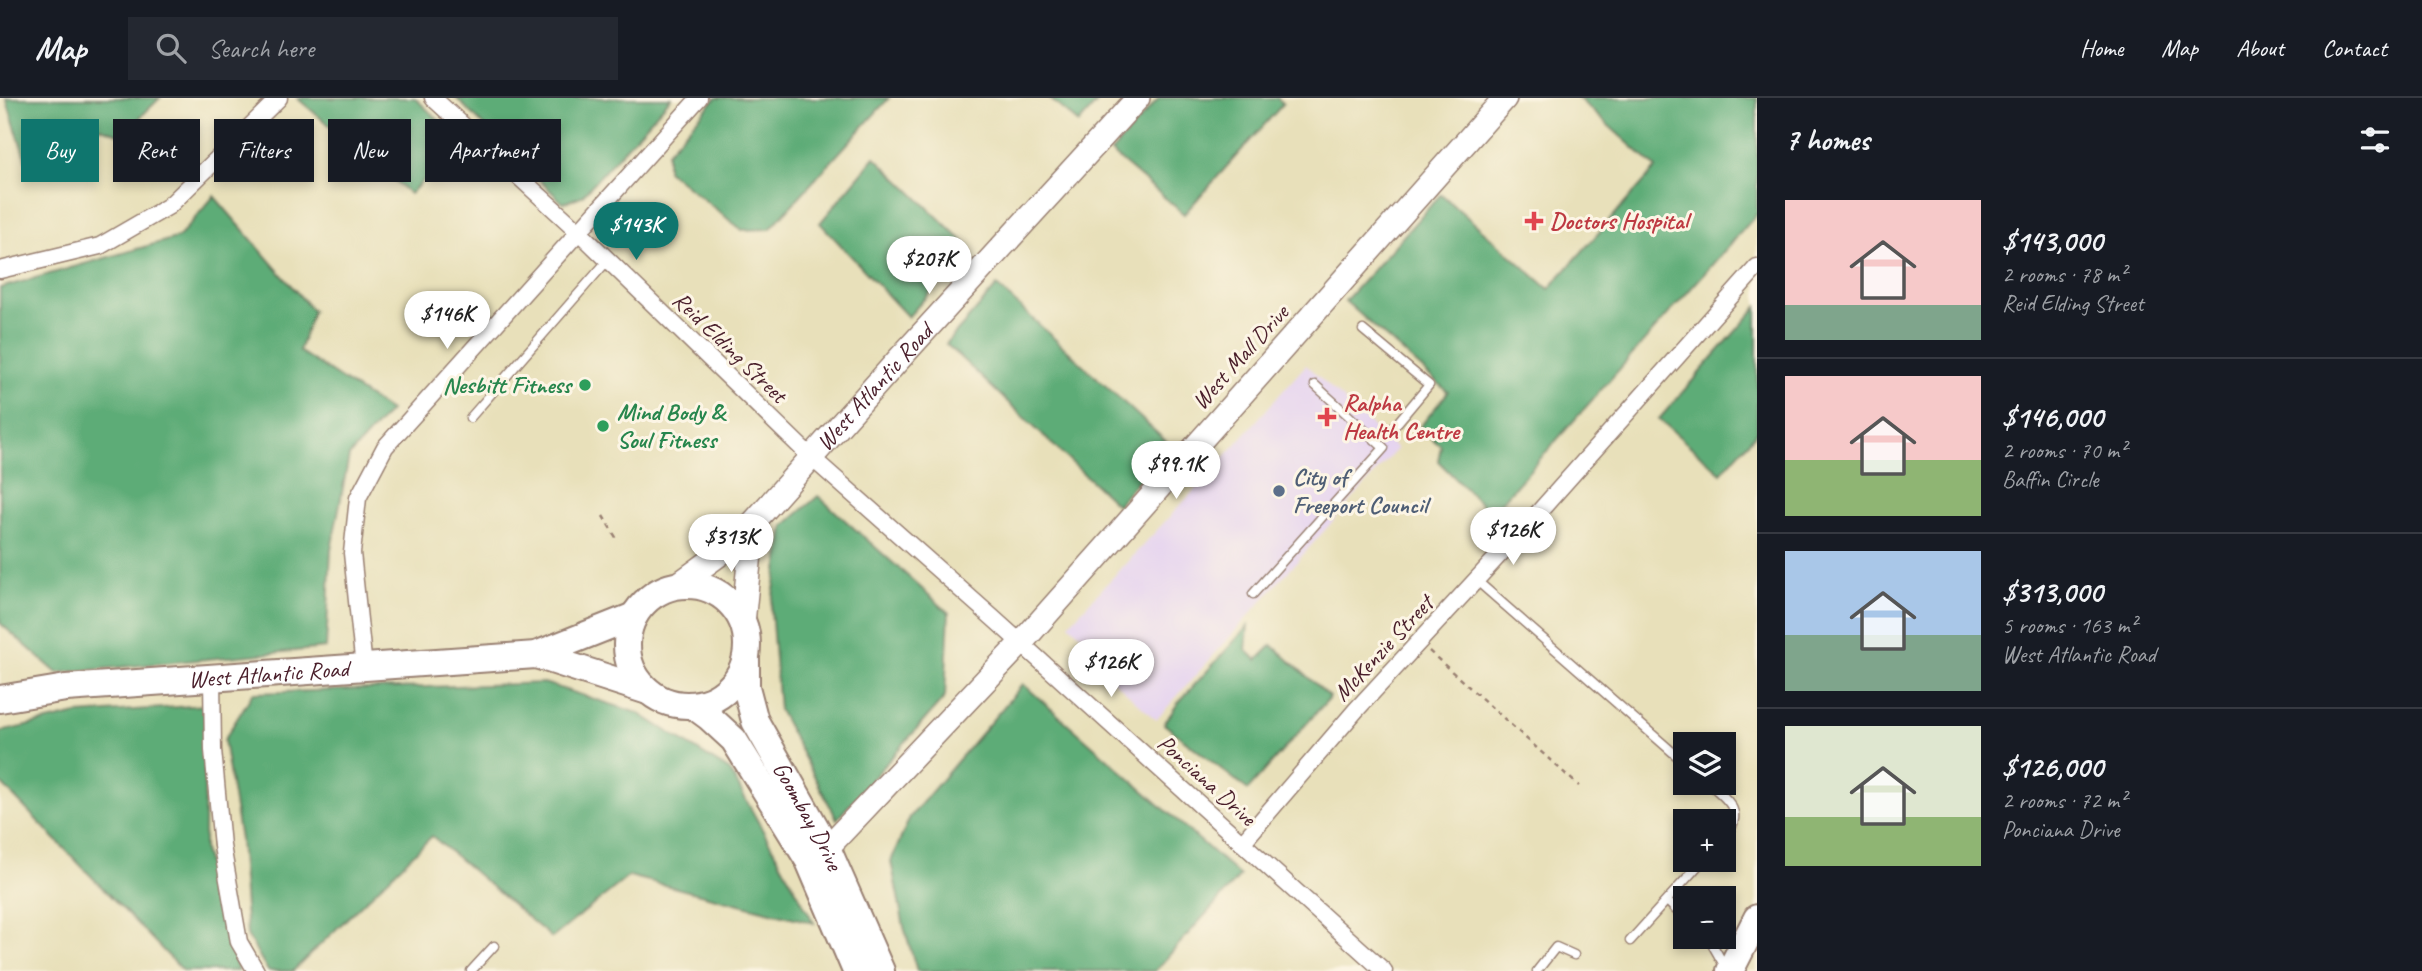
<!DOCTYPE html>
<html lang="en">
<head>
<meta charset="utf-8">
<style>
	:root { --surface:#171b24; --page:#242831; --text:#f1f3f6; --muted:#9ea1a6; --line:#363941; --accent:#0f766e }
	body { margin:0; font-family:Caveat,sans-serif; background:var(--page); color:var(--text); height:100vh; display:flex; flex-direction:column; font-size:26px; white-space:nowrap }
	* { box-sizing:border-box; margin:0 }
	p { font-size:23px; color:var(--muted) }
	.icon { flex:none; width:38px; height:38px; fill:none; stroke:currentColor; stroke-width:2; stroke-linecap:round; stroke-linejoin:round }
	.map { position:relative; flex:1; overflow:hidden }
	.details { display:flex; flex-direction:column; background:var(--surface); width:665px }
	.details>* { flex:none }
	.top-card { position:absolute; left:21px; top:21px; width:665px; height:63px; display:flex; gap:14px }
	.controls { position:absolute; left:1673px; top:634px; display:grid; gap:14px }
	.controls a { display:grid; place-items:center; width:63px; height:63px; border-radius:0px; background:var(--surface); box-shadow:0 4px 10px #0003; font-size:35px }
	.price { position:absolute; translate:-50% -60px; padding:0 16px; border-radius:24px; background:#fff; color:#222; font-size:23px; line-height:46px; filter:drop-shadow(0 2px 4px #0008) }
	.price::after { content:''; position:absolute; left:50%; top:42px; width:21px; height:16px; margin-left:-10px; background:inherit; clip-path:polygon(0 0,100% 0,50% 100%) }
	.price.selected { background:var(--accent); color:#fff }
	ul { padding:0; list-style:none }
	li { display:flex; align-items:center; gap:21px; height:175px; padding:0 28px }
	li+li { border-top:2px solid var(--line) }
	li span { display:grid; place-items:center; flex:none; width:196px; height:140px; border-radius:0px; color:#555 }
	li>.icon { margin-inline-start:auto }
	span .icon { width:84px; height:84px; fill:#fffc; stroke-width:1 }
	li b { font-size:30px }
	h2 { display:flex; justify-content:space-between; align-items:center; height:84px; padding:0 28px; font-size:30px }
	.tag { padding:0 24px; border-radius:0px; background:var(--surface); box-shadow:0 4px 10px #0003; font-size:24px; line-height:63px }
	.tag.selected { background:var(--accent); color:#fff }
	header { display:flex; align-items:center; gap:42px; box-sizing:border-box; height:98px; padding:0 35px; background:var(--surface); border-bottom:2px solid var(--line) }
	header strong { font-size:33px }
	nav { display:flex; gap:38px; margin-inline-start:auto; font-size:24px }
	.search { width:490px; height:63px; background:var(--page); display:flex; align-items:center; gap:18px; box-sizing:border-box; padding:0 24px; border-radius:0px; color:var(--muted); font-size:26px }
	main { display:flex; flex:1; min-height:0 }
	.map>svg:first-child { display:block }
</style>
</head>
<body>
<header>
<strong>Map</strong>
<div class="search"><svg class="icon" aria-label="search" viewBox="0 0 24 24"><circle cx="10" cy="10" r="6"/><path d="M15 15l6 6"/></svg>Search here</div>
<nav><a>Home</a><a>Map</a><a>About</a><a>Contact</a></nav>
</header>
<main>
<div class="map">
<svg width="1757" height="873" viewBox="0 0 1757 873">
	<rect width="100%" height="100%" fill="#fcf5e5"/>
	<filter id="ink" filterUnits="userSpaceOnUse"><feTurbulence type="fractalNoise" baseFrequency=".0143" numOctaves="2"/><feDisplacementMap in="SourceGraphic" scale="14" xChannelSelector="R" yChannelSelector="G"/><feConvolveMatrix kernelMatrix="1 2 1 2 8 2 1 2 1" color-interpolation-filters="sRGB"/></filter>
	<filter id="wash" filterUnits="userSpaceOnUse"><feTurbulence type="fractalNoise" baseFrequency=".00686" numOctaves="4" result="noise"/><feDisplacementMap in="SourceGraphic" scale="28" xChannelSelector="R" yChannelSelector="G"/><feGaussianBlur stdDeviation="1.57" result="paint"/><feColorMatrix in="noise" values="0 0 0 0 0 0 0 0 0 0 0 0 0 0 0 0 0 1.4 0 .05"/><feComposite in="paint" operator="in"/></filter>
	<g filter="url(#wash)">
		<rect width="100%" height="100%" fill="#e8e0ba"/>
		<polygon fill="#e5d3f0" points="1306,267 1397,351 1156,622 1075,547 1082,538 1069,526 1205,381"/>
		<g fill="#5dac77" stroke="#546651" stroke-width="2">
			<polygon points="6,0 160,0 122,37 95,28 75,37 67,57 29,72"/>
			<polygon points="297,0 415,0 462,44 410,96"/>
			<polygon points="456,0 671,0 582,98 563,105"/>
			<polygon points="716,0 889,0 770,131 742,132 667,72 667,54"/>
			<polygon points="1049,0 1101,0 1079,25"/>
			<polygon points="1159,0 1277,0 1283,6 1184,116 1111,54"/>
			<polygon points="1578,0 1757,0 1757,116 1491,416 1438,363 1441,348 1419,330 1448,294 1345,203 1441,96 1549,191 1656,70"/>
			<polygon points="875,59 970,150 908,219 820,125"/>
			<polygon points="214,98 313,213 299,253 390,313 349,358 331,452 326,550 57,575 0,525 0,190 179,139"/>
			<polygon points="997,188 1169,346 1117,407 946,246"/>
			<polygon points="1757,209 1757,334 1721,375 1659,321"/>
			<polygon points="818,398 949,515 945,599 837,721 779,612 771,511 784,428"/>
			<polygon points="1248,528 1246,552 1257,562 1272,547 1330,599 1248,692 1164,626 1178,605"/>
			<polygon points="544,585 638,615 730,673 814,825 629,778 552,840 432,738 293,873 268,873 247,837 240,742 224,642 253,595"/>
			<polygon points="1023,586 1240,778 1155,873 917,873 904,829 891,763 910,719"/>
			<polygon points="205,607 204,752 238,873 183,873 0,684 0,634 77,616"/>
		</g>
	</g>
	<g filter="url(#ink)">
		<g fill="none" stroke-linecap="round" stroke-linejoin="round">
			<defs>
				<g id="lane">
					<polyline points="1363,232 1429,287 1393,330"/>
					<polyline points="470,320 608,162"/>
					<polyline points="1476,482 1685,665"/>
					<polyline points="1253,496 1384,350 1315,287"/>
					<path d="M1707,684C1727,701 1747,714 1724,740"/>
					<polyline points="1667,803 1685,821"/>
					<polyline points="1703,838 1712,846 1724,867 1723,870"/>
					<polyline points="1630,843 1704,761"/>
					<polyline points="471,873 494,848"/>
					<polyline points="1537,873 1556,849 1574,857"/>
				</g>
				<g id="street">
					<polyline points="433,0 578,133 811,359 993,520 1384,873"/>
					<polyline points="0,172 100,148 169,108 279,0"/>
					<polyline points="364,570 352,455 358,400 385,349 699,0"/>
					<polyline points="212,580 213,652 222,748 239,844 256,873"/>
					<polyline points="1242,745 1356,612 1538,415 1757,169"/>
				</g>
				<g id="secondary">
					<path id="s1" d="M676,488L720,456L753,425L900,260L1138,0"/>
					<polyline points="743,525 753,425"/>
					<polyline points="814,759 827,750 1021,545 1505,0"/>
				</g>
				<g id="primary">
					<circle cx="687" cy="547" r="60"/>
					<polyline points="536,557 648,593"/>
					<path id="s2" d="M746,563V589L755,623L827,750L881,873"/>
					<path id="s3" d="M0,601L66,590L536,557L634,518"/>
					<polyline points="694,608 709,619 734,642 809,763 856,873"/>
					<polyline points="1730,873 1757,820"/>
				</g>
			</defs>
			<use href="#lane" stroke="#998072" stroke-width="11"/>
			<use href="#street" stroke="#998072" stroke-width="19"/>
			<use href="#secondary" stroke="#998072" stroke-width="26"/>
			<use href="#primary" stroke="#998072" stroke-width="30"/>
			<g stroke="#998072" stroke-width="2.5" stroke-dasharray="5 5" stroke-linecap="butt">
				<polyline points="603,418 617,441"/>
				<polyline points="1429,553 1579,688"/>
			</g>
			<use href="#lane" stroke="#fff" stroke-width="8"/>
			<use href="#street" stroke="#fff" stroke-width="16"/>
			<use href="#secondary" stroke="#fff" stroke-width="23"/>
			<use href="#primary" stroke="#fff" stroke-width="26"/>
		</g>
	</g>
	<g fill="#e0444e" stroke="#fcf5e5" stroke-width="2.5">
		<path d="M1530.5 112.5h7v7h7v7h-7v7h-7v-7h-7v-7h7z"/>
		<path d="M1323.5 308.5h7v7h7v7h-7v7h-7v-7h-7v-7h7z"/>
	</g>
	<g fill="#2e9e5b" stroke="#fcf5e5" stroke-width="2.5">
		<circle cx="585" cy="287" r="7"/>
		<circle cx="603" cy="328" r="7"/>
	</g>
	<circle fill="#5c6f8a" stroke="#fcf5e5" stroke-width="2.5" cx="1279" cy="393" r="7"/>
	<g text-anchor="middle" stroke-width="6" stroke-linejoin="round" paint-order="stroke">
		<g font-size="24" font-weight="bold" fill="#be3a42" stroke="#fcf5e5" text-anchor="start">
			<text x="1550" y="131">Doctors Hospital</text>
			<text x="1343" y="313">Ralpha<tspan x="1343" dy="28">Health Centre</tspan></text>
		</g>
		<g font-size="24" fill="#4a1f2b" stroke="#fcf5e5">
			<text transform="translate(730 249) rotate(44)" y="8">Reid Elding Street</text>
			<text transform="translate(1240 259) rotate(-48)" y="8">West Mall Drive</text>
			<text dy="8" stroke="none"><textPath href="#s1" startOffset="282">West Atlantic Road</textPath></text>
			<text transform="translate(1383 550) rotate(-47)" y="8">McKenzie Street</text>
			<text dy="8" stroke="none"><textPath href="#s3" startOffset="270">West Atlantic Road</textPath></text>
			<text transform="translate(1207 682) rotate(42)" y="8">Ponciana Drive</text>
			<text dy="8" stroke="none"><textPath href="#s2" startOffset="170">Goombay Drive</textPath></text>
		</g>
		<g font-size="24" font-weight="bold" fill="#27864d" stroke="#fcf5e5" text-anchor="end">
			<text x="571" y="295">Nesbitt Fitness</text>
			<text x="617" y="322" text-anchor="start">Mind Body &amp;<tspan x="617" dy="28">Soul Fitness</tspan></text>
		</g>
		<g font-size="24" font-weight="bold" fill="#4e5e75" stroke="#fcf5e5" text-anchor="start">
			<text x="1293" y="387">City of<tspan x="1293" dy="28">Freeport Council</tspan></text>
		</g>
	</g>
</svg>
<div class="controls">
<a><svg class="icon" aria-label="layers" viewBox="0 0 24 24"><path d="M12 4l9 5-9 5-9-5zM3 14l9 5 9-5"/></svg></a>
<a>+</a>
<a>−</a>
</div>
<b class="price selected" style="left:636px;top:164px">$143K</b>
<b class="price" style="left:929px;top:198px">$207K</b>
<b class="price" style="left:447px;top:253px">$146K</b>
<b class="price" style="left:1176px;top:403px">$99.1K</b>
<b class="price" style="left:1513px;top:469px">$126K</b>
<b class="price" style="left:731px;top:476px">$313K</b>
<b class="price" style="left:1111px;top:601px">$126K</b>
<div class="top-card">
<a class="tag selected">Buy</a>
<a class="tag">Rent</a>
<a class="tag">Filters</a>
<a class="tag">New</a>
<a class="tag">Apartment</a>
</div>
</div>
<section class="details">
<h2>7 homes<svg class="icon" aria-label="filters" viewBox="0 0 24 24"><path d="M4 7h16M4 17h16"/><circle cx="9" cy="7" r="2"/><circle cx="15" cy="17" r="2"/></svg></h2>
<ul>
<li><span style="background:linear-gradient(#f6c9c9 75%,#7fa58c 0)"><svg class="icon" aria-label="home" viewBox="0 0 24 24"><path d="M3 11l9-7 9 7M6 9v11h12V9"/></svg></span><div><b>$143,000</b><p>2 rooms · 78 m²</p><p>Reid Elding Street</p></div></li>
<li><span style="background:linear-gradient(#f6c9c9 60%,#8fb573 0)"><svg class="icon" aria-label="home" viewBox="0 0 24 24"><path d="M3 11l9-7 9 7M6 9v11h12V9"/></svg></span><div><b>$146,000</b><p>2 rooms · 70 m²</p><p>Baffin Circle</p></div></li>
<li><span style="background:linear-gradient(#a9c7e8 60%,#7fa58c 0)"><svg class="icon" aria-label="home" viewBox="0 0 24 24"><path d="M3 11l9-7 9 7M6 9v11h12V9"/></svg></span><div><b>$313,000</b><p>5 rooms · 163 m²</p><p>West Atlantic Road</p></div></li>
<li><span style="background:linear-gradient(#dfe7d0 65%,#8fb573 0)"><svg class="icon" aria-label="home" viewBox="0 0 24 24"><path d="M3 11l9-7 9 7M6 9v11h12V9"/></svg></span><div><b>$126,000</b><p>2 rooms · 72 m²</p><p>Ponciana Drive</p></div></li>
</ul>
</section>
</main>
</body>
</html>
